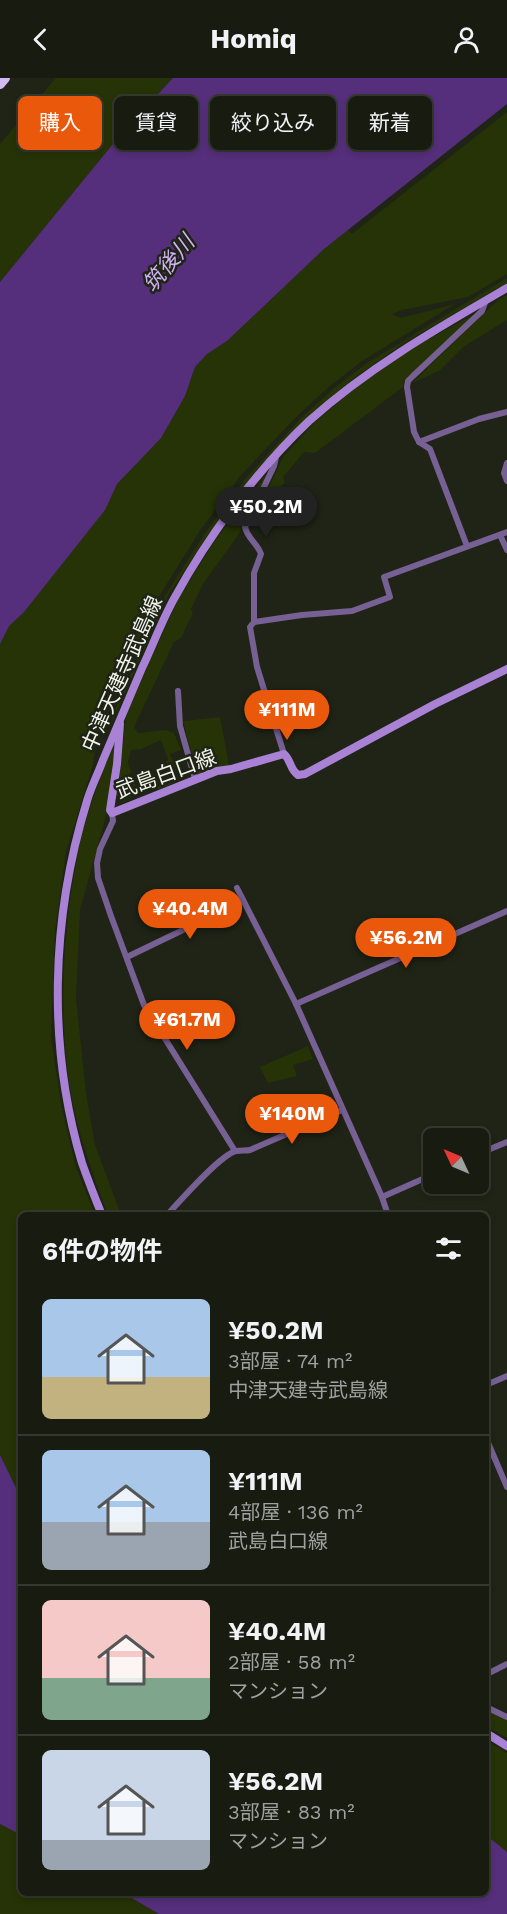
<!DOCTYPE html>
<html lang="ja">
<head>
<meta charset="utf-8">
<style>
	:root { --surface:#171b10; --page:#24281e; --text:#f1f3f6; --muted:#9ea19f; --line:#363930; --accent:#ea580c }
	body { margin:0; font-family:"Work Sans","Noto Sans JP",sans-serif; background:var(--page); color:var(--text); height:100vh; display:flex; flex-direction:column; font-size:22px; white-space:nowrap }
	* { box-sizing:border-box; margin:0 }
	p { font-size:20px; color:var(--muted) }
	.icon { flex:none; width:33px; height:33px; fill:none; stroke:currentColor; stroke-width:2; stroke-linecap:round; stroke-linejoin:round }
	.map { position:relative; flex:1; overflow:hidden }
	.side { position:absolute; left:18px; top:1134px; width:471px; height:684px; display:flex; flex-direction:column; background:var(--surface); border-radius:9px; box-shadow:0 3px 9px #0003,0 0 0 2px var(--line) }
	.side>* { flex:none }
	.hud { position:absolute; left:18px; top:18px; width:471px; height:54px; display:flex; gap:12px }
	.needle { width:39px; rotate:314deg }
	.controls { position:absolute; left:423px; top:1050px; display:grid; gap:12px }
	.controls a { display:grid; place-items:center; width:66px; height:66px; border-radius:9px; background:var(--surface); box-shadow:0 3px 9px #0003,0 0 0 2px var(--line); font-size:30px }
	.price { position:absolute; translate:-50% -51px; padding:0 14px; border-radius:21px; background:var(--accent); color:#fff; font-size:20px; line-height:39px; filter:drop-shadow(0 2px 3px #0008) }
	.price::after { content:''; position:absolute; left:50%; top:36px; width:18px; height:14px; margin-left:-9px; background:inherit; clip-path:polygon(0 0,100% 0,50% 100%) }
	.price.selected { background:#222; color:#fff }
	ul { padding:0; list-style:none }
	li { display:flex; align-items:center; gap:18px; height:150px; padding:0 24px }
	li+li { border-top:2px solid var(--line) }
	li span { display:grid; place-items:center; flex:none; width:168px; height:120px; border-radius:9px; color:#555 }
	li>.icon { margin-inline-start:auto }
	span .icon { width:72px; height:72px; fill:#fffc; stroke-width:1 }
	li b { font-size:26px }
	h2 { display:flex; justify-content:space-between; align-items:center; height:72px; padding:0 24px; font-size:26px }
	.chip { padding:0 21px; border-radius:9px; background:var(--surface); box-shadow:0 3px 9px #0003,0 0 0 2px var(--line); font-size:21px; line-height:54px }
	.chip.selected { background:var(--accent); color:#fff }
	header { display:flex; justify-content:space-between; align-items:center; height:78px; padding:0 24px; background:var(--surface); font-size:27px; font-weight:700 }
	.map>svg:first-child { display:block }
</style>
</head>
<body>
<header><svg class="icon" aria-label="back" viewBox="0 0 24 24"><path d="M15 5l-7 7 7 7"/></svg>Homiq<svg class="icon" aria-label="person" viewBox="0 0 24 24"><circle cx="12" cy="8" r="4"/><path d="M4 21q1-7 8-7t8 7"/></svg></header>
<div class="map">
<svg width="507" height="1836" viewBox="0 0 507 1836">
	<rect width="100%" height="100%" fill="#1f2416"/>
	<g fill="#253306">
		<polygon points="56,0 173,0 126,50 0,204 0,66"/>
		<polygon points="507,34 507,196 468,219 402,232 392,236 401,240 455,226 362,283 330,308 297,338 241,397 201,451 160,517 106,634 95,669 93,687 66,774 55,853 51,959 61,1026 75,1086 95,1137 21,1137 21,1440 0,1406 0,549 115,389 185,318 195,289 207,276 227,263 324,171 348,152 352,156"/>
		<polygon points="507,200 507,205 407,263 354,300 305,342 246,407 207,458 167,519 112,645 111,645 115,631 165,518 205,455 246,400 301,340 333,311 367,285"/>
		<polygon points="507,217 507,242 463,269 439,293 412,305 498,222"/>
		<polygon points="480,233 404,303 403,309 315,375 304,374 283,399 285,404 251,448 283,379 315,344 357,308 409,272"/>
		<polygon points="269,393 239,456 203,506 191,531 193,535 181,560 174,564 134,649 138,655 166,652 174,655 181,672 170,676 180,702 158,712 153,703 168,681 161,662 141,671 131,672 128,684 131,694 127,702 135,704 135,717 121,725 116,716 127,633 179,520 216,461"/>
		<polygon points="220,639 229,687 197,697 183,643"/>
		<path d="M117,658L107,734L80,832L76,920L86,1015L95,1067L121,1137H108C93,1096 77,1054 70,1010C58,933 63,851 78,774C86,734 102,696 117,658Z"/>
		<polygon points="308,968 313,981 293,987 297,998 268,1005 260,989"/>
		<polygon points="486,1632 507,1642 507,1660 486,1648"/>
		<polygon points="486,1662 507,1675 507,1790 486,1775"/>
		<polygon points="0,1746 21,1757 21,1815 123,1815 159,1836 0,1836"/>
	</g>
	<g fill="#552f7b">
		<polygon points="173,0 507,0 507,26 324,171 227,263 207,276 195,289 185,318 161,360 117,406 105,432 24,534 9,548 0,566 0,204 126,50"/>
		<polygon points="0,1377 18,1414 21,1414 21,1757 0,1746"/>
		<polygon points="486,1757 507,1774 507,1836 159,1836 123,1815 486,1815"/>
	</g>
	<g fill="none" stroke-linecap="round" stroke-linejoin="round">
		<g stroke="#776094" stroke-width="6">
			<polyline points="419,364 479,341 507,334"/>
			<path d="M276,379L274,388L245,449C247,460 258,466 261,476L254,495V544L250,549L257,589L284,676"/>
			<polyline points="507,385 504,395 507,403"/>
			<polyline points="500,457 507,472"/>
			<polyline points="467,468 430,371 419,364 414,354 407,309 408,303 413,298 482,233 486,222"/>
			<polyline points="254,544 302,537 352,533 390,519 384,499 507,454"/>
			<polyline points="178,613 180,648 195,701"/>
			<polyline points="112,735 113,743 100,771 97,785 98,800 111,838 144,927 235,1073"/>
			<polyline points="237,810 296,926 382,1119 388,1137"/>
			<polyline points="127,879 243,823"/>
			<polyline points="296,926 507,833"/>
			<polyline points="478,1076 507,1064"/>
			<polyline points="382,1119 434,1096"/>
			<path d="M167,1137C179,1124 220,1077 236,1073C240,1072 246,1073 250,1072L342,1032"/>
			<polyline points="486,1307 507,1298"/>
			<polyline points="486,1360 507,1409"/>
			<polyline points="486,1599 487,1596 507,1586"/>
			<polyline points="486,1629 507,1639"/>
		</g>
		<g stroke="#a982d6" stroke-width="8">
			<path d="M120,646L117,686L110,732L112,735L217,693L231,691L284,676C291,682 290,692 298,697L305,696L435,626L507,591"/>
			<path d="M102,1137C95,1120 88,1102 82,1085C47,968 51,840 87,723C91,709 98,696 103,682C116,651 129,620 142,590C153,567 162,542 175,519C209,457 257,392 309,343C369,289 438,250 507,210"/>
			<polyline points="486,1655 507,1668"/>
		</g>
		<polyline stroke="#d3baf2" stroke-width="10" points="0,6 5,0"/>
	</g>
	<g text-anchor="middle" stroke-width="5" stroke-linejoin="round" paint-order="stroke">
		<g font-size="21" fill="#f0f4eb" stroke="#1f2416">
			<text transform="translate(122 596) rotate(-66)" y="7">中津天建寺武島線</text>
			<text transform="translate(166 696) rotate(-20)" y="7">武島白口線</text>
		</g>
		<g font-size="22" font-style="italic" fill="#cdb1f2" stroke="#1f2416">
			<text transform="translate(168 185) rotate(-50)" y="8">筑後川</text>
		</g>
	</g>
</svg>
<div class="controls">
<a><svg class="needle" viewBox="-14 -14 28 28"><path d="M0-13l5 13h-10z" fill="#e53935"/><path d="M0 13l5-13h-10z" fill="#9ea19f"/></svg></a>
</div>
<b class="price selected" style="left:266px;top:460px">¥50.2M</b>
<b class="price" style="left:287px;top:663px">¥111M</b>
<b class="price" style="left:190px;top:862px">¥40.4M</b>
<b class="price" style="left:406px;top:891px">¥56.2M</b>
<b class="price" style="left:187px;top:973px">¥61.7M</b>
<b class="price" style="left:292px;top:1067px">¥140M</b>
<div class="hud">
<a class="chip selected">購入</a>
<a class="chip">賃貸</a>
<a class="chip">絞り込み</a>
<a class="chip">新着</a>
</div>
<section class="side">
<h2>6件の物件<svg class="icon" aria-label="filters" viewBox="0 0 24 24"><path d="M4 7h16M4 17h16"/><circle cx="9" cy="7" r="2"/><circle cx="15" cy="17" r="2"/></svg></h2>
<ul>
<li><span style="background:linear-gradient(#a9c7e8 65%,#c2b280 0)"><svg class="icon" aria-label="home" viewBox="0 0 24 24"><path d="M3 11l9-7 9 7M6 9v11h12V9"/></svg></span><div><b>¥50.2M</b><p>3部屋 · 74 m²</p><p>中津天建寺武島線</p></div></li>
<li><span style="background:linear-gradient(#a9c7e8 60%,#9aa5b1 0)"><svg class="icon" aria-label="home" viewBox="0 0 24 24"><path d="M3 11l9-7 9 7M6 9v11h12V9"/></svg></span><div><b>¥111M</b><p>4部屋 · 136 m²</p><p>武島白口線</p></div></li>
<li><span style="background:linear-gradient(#f6c9c9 65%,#7fa58c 0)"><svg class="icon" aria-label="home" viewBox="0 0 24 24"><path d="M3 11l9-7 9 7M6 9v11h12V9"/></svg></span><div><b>¥40.4M</b><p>2部屋 · 58 m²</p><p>マンション</p></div></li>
<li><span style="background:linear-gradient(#c9d6e8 75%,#9aa5b1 0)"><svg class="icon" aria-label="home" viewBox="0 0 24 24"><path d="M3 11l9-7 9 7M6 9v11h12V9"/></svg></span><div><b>¥56.2M</b><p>3部屋 · 83 m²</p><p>マンション</p></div></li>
</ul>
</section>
</div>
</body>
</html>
